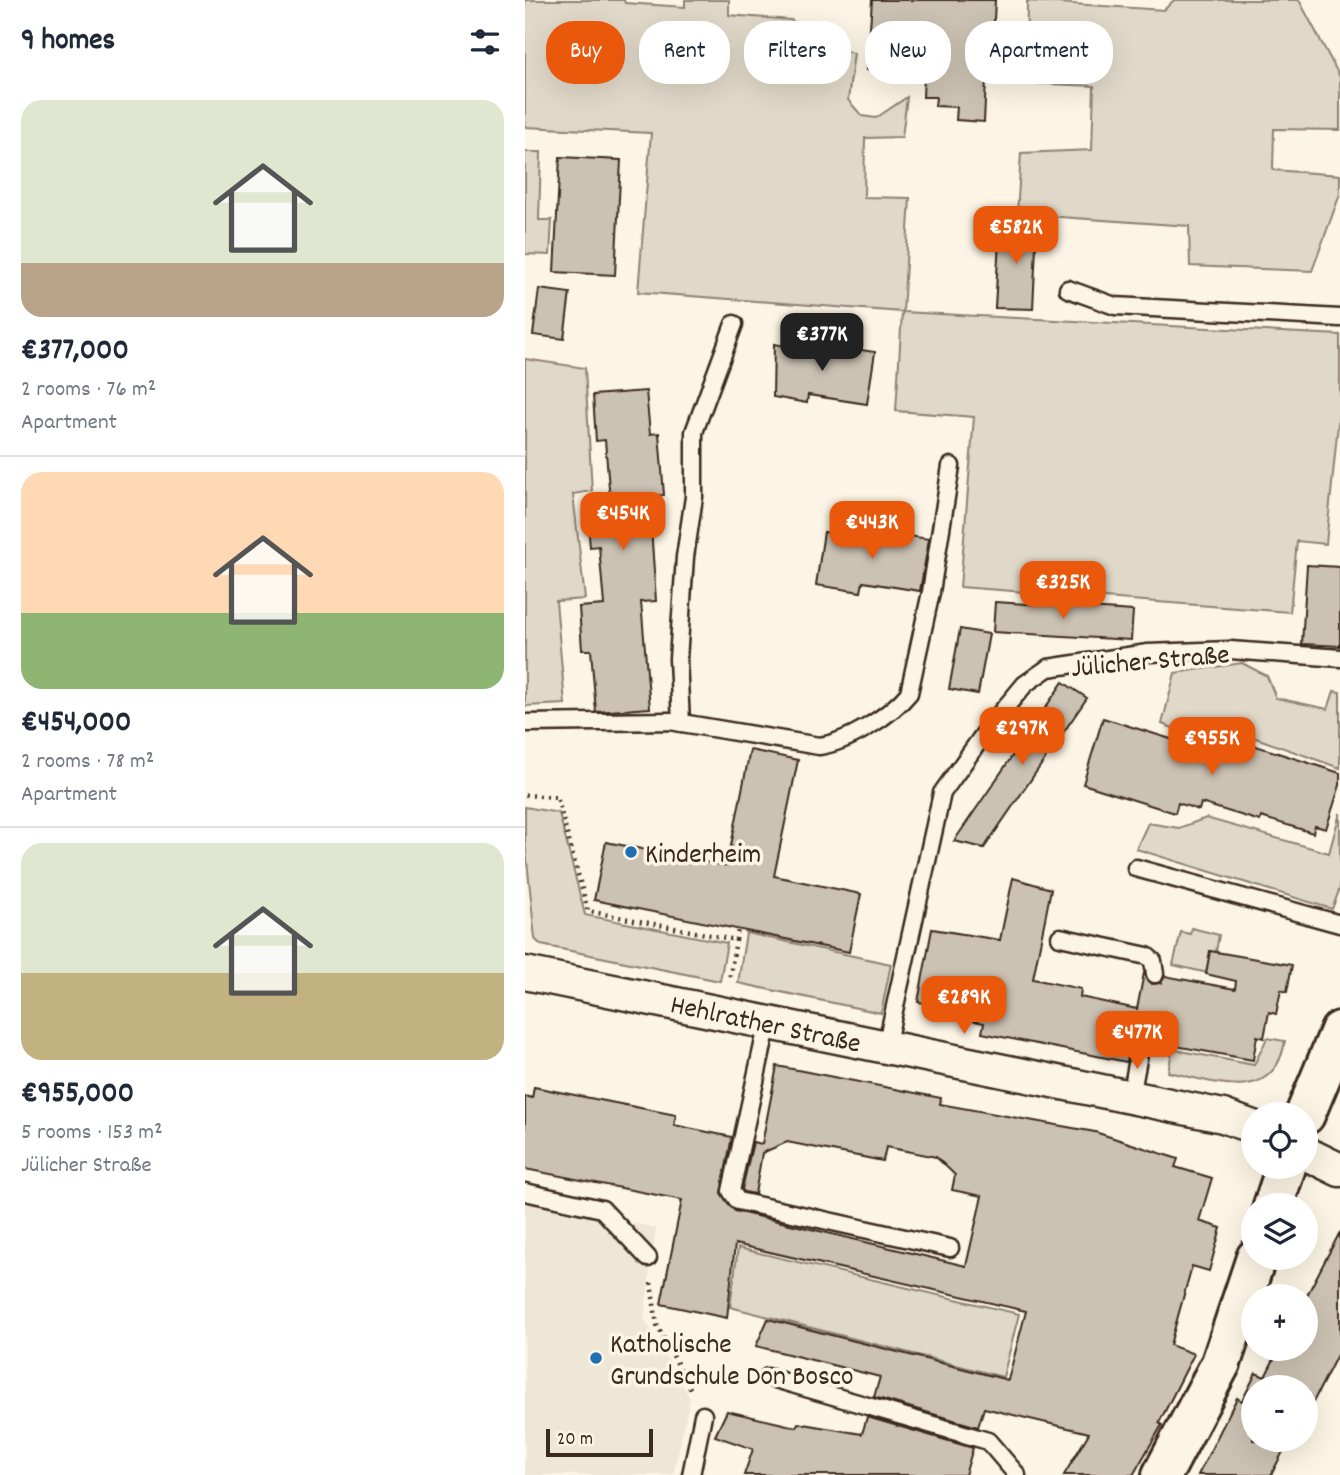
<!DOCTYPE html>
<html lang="en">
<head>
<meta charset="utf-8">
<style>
	:root { --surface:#fff; --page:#f6f6f7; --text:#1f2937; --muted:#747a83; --line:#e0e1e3; --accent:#ea580c }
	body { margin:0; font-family:Dekko,sans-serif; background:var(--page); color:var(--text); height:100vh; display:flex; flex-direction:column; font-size:26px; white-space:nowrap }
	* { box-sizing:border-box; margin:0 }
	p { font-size:23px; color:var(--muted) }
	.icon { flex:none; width:38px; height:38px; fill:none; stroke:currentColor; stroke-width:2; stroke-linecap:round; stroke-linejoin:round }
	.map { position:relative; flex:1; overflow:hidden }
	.details { display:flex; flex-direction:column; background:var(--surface); width:525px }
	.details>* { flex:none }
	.top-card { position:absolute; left:21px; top:21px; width:665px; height:63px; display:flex; gap:14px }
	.tools { position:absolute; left:716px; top:1102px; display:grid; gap:14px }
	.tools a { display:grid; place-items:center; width:77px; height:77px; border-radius:50%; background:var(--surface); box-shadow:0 7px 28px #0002; font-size:35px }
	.scale { position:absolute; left:21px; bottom:18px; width:107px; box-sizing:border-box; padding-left:7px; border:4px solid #3b2a1e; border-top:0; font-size:19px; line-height:24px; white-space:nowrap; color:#3b2a1e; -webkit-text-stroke:5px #fcf5e5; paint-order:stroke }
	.price { position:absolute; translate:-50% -60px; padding:0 16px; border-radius:14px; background:var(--accent); color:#fff; font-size:23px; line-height:46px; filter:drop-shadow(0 2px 4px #0008) }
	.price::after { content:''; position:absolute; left:50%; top:42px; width:21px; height:16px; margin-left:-10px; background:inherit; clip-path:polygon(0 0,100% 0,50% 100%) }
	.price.selected { background:#222; color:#fff }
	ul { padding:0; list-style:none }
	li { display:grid; align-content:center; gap:14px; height:371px; padding:0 21px }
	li+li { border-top:2px solid var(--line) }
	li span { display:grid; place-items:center; height:217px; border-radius:21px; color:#555 }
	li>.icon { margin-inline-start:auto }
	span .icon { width:126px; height:126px; fill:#fffc; stroke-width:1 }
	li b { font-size:30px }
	h2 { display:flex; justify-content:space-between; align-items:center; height:84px; padding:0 21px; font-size:30px }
	.pill { padding:0 24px; border-radius:28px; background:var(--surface); box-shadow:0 7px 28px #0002; font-size:24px; line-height:63px }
	.pill.selected { background:var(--accent); color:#fff }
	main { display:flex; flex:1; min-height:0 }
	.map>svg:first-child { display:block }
</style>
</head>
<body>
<main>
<section class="details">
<h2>9 homes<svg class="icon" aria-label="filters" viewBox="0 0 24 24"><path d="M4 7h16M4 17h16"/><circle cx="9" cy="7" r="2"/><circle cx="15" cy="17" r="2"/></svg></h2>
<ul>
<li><span style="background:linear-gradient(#dfe7d0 75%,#b9a48a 0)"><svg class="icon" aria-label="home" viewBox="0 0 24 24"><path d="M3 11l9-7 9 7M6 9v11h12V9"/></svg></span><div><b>€377,000</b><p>2 rooms · 76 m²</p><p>Apartment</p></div></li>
<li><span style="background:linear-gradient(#ffd9b3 65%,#8fb573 0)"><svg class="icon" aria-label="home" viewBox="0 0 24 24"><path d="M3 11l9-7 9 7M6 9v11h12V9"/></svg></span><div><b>€454,000</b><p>2 rooms · 78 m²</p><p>Apartment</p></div></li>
<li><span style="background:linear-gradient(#dfe7d0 60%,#c2b280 0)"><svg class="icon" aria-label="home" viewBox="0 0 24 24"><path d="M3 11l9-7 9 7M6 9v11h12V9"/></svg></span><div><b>€955,000</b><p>5 rooms · 153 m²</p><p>Jülicher Straße</p></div></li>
</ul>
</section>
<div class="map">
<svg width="815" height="1475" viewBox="0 0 815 1475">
	<rect width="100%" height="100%" fill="#fcf5e5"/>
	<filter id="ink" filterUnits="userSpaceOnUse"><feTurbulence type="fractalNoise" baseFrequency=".0143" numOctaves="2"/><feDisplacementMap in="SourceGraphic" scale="14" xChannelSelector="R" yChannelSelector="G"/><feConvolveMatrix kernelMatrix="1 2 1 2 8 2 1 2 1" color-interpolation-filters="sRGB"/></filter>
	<g filter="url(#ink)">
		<polygon fill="#eee6d6" points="0,1200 131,1228 119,1318 165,1398 148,1475 0,1475"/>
		<g fill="#e0d8c8" stroke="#8e8173" stroke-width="2">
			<polygon points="0,0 99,0 100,3 160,7 160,0 204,0 204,15 266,20 307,48 329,53 323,100 337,116 351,118 382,97 377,137 340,138 339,197 385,198 378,312 815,335 815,404 801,544 772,541 765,612 435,587 449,417 371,411 377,312 113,292 126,133 0,127"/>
			<polygon points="649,0 774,0 815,77 815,130 749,129 748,170 815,175 815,194 787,271 665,266 664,226 492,214 496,153 567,150 569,86 501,83 502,1 639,10"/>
			<polygon points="0,152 16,152 14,220 27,220 25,255 0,254"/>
			<polygon points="0,359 60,368 67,491 48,494 60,599 31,601 40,704 0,706"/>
			<polygon points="717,663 742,676 751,698 803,709 809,691 815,692 815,768 694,725 686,742 637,724 650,673"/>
			<polygon points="0,807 34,813 60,915 202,943 195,981 16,945 10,939 0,841"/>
			<polygon points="815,813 815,888 807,909 611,849 623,823 654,828 681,818 804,853"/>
			<polygon points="667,928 694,935 687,974 648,965 656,932 665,934"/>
			<polygon points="221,933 366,964 356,1013 213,983"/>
			<path d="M742,1038L760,1041C749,1107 689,1081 643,1072L647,1052L651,1050L729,1065Z"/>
			<polygon points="213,1248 494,1314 478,1377 205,1307"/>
		</g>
		<g fill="#ccc2b3" stroke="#3b2a1e" stroke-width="2">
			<polygon points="347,0 470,0 466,79 461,79 459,122 431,120 432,107 410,106 411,97 398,97 399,73 342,70"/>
			<polygon points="35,157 96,160 90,275 29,272"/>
			<polygon points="475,223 512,225 508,309 470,308"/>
			<polygon points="14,289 45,293 39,339 8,335"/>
			<polygon points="289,343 350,352 342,404 283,395 282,403 248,397 249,344 287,351"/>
			<polygon points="121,391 125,434 134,433 139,495 124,497 131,601 116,602 125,708 71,712 66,650 57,650 54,607 79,605 74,546 65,547 61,502 85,500 80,440 71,441 68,395"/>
			<polygon points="345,530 404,539 395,591 338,582 336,592 291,585 299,532 344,539"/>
			<polygon points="782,565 815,567 815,646 777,644"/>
			<polygon points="470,602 608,611 606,640 468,632"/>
			<polygon points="435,629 464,634 453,694 424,689"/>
			<polygon points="538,682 562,698 459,848 429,841"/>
			<polygon points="578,718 691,753 697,735 815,773 815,785 801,829 790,826 788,833 736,817 735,821 676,803 674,810 653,803 650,813 558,784"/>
			<polygon points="225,750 273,760 249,876 336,894 324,952 69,900 81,842 202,866"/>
			<polygon points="488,878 526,889 508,979 556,989 555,997 612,1009 619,973 627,984 636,983 640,976 710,989 711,981 681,974 685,951 767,965 762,992 756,990 751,1014 744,1012 739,1038 732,1036 728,1060 629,1042 625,1050 622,1041 616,1038 607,1042 602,1062 457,1033 459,1023 406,1012 407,1004 393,1002 407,929 475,940"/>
			<polygon points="252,1066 416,1098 415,1104 570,1132 653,1159 650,1167 687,1178 674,1221 696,1228 684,1271 667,1266 645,1345 669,1354 634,1423 637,1425 608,1475 539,1475 564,1433 459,1408 453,1427 349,1397 355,1377 231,1346 243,1319 483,1380 501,1311 210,1244 202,1318 136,1304 157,1200 0,1169 0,1096 7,1098 9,1087 151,1115 149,1125 207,1137 196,1193 210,1211 441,1266 457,1196 427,1190 430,1175 411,1157 361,1147 358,1161 262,1142 237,1153 230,1194 219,1192 217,1189 228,1142 237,1144"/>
			<polygon points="815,1232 815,1349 780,1418 780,1388 728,1388 728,1440 764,1440 746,1475 673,1475 712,1398 717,1401 731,1373 740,1377 754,1349 780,1349 780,1299"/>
			<polygon points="202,1411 271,1427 273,1423 337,1434 342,1417 448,1448 440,1475 219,1475 228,1449 190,1436"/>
		</g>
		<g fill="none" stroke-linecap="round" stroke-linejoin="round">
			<defs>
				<g id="service">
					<polyline points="543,289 590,306 815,318"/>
					<path d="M0,723L145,721L294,746C324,742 365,716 384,693L406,592L426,466"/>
					<polyline points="156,723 153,659 160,557 169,497 169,432 209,324"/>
					<polyline points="611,868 815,924"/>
					<polyline points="535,937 622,956 628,961 630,974"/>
					<polyline points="243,1022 206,1191 213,1201 425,1248"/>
					<polyline points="361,1047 417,793 464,727 500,684 523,668 623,653 705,650 815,658"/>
					<polyline points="606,1097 615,1048"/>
					<polyline points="0,1192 77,1209 123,1258"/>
					<polyline points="243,1377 463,1441 492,1475"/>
					<polyline points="166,1475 178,1415"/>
				</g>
				<g id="minor">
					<polyline points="0,973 698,1116 728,1127"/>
					<polyline points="780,1153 815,1170"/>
				</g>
				<g id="tertiary">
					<polyline points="780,1115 815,1031"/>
					<polyline points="748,1206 761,1167"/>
					<polyline points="637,1475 696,1363 731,1258"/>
				</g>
			</defs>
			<use href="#service" stroke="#3b2a1e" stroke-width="21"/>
			<use href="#minor" stroke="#3b2a1e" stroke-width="37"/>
			<use href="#tertiary" stroke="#3b2a1e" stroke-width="44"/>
			<g stroke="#3b2a1e" stroke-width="4.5" stroke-dasharray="2 5" stroke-linecap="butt">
				<polyline points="0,795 32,797 63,911 211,940 204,981"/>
				<polyline points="211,940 213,930"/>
				<polyline points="126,1283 132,1325 167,1392"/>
			</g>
			<use href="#service" stroke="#fcf5e5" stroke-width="16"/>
			<use href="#minor" stroke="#fcf5e5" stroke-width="32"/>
			<use href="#tertiary" stroke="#fcf5e5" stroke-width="38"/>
		</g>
	</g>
	<g fill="#1f6fb2" stroke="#fcf5e5" stroke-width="2.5">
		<circle cx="106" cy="852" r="7"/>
		<circle cx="71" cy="1358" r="7"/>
	</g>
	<g text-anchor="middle" stroke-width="7" stroke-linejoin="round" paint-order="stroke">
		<g font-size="28" fill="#3b2a1e" stroke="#fcf5e5">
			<text transform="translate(625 659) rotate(-5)" y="10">Jülicher Straße</text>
			<text transform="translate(241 1022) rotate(12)" y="10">Hehlrather Straße</text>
		</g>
		<g font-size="28" fill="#3b2a1e" stroke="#fcf5e5" text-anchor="start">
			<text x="120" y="862">Kinderheim</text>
			<text x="85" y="1352">Katholische<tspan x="85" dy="32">Grundschule Don Bosco</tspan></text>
		</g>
	</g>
</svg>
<div class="tools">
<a><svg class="icon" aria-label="locate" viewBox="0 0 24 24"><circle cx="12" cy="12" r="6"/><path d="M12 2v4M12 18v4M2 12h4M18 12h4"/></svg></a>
<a><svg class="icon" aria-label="layers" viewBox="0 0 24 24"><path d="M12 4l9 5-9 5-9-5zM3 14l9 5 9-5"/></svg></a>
<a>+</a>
<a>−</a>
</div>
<div class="scale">20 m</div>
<b class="price" style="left:491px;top:266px">€582K</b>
<b class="price selected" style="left:297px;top:373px">€377K</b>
<b class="price" style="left:98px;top:552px">€454K</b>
<b class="price" style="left:347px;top:561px">€443K</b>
<b class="price" style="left:538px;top:621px">€325K</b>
<b class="price" style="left:497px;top:767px">€297K</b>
<b class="price" style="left:687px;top:777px">€955K</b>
<b class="price" style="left:439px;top:1036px">€289K</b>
<b class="price" style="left:612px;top:1071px">€477K</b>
<div class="top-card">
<a class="pill selected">Buy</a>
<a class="pill">Rent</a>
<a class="pill">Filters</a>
<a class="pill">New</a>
<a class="pill">Apartment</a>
</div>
</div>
</main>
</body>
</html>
